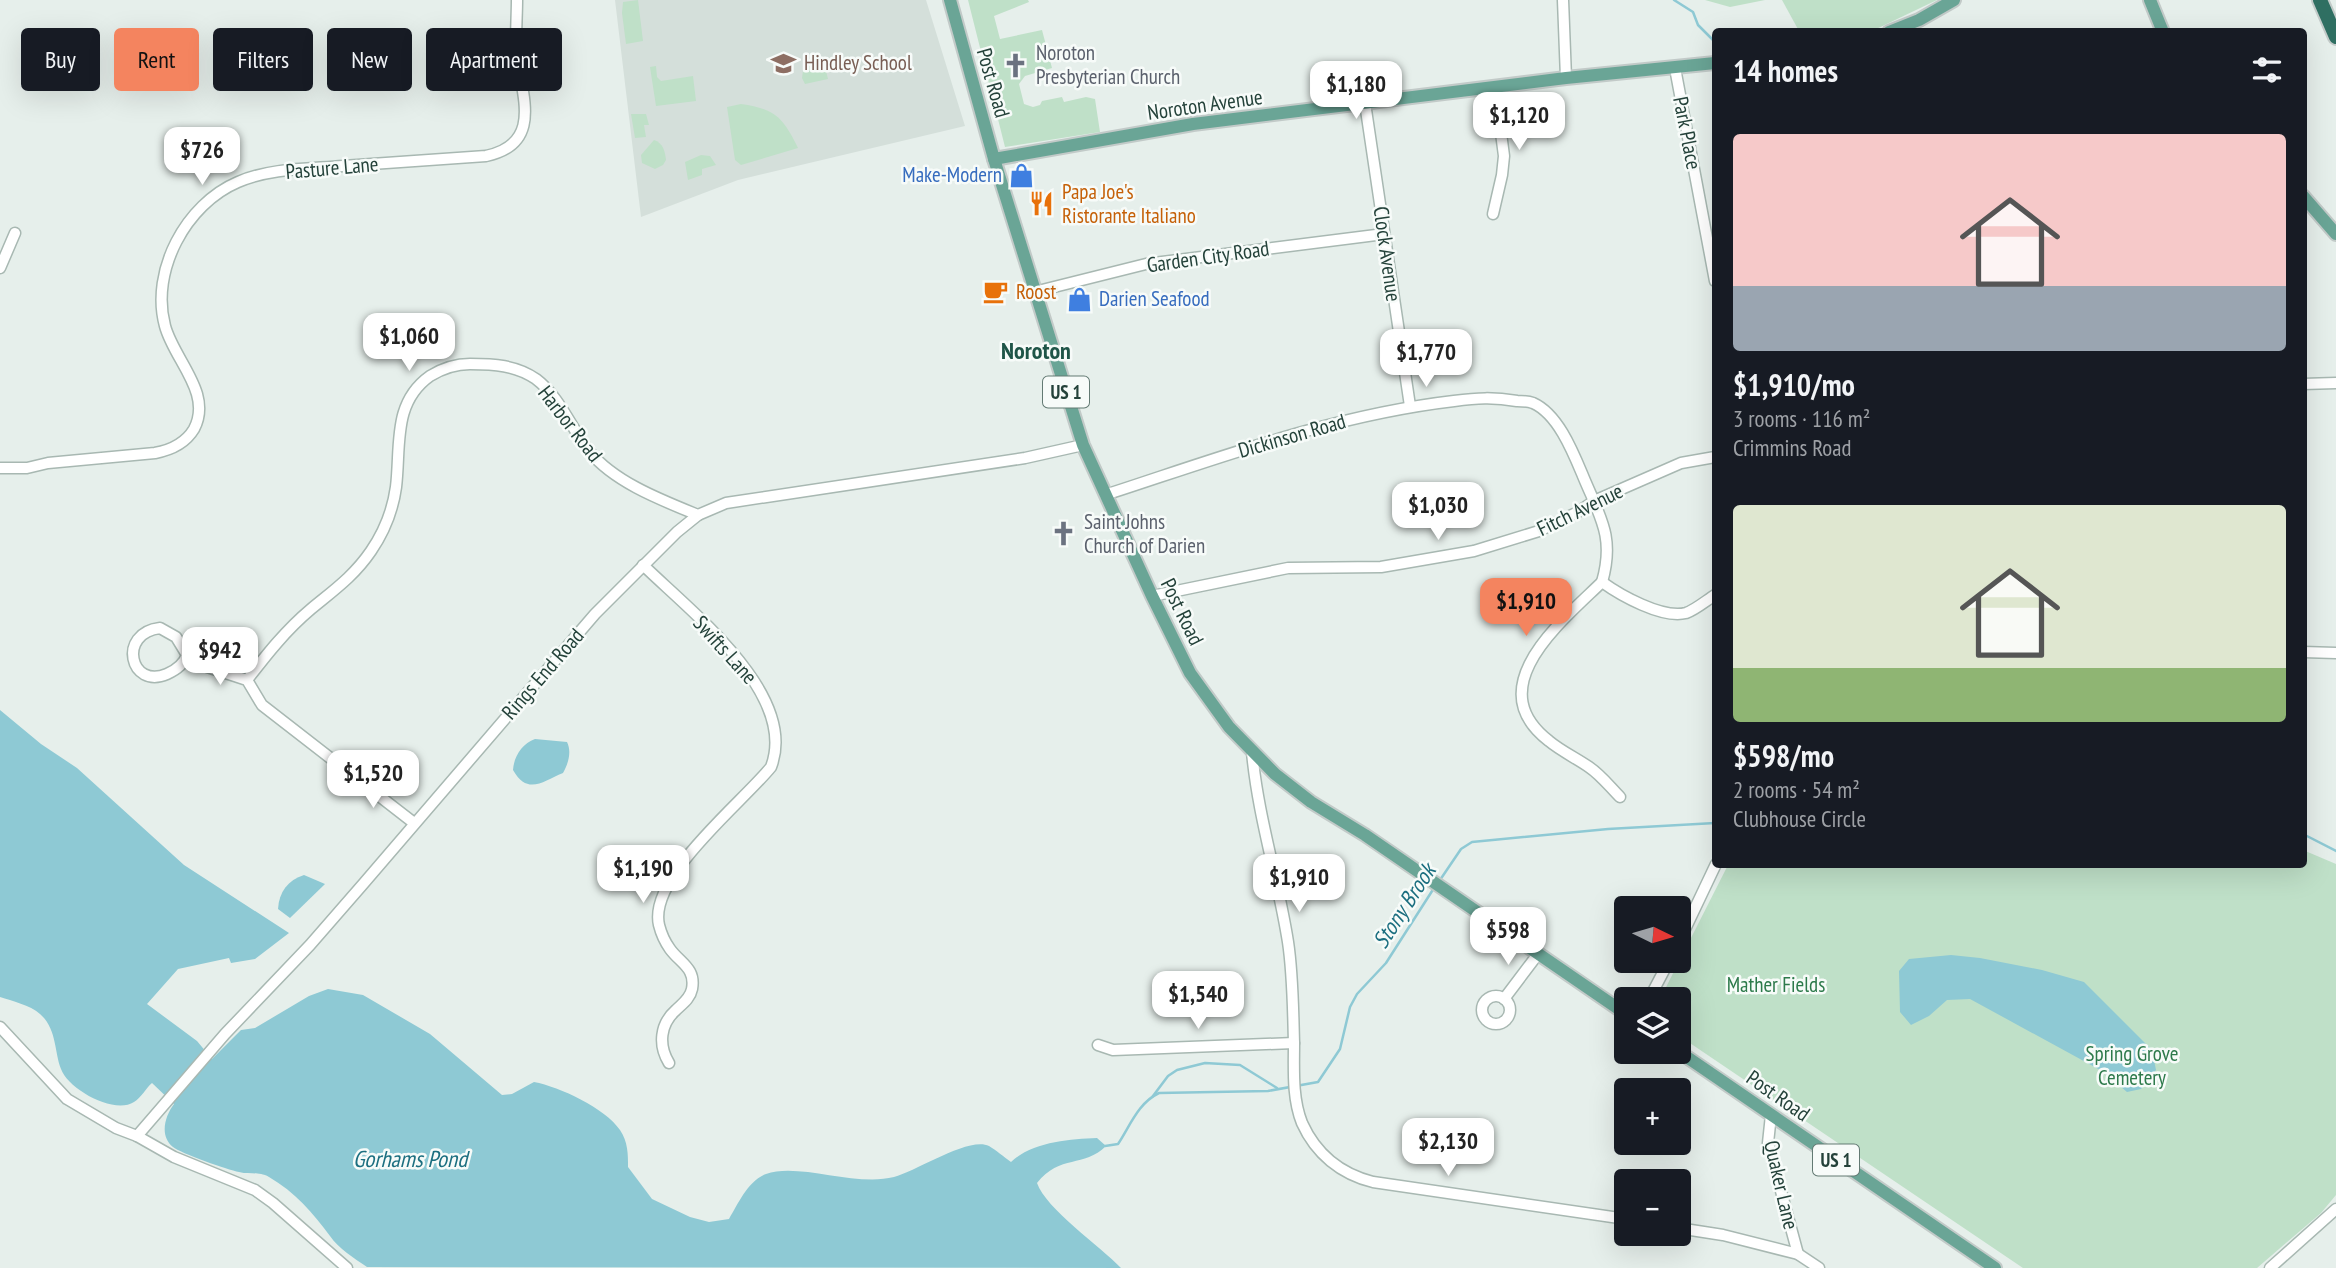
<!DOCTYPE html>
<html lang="en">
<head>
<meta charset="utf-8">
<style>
	:root { --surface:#171b24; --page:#242831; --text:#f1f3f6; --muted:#9ea1a6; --accent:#f4845f }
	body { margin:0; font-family:"PT Sans Narrow",sans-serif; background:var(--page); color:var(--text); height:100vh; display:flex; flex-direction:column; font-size:26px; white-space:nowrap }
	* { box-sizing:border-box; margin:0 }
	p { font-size:23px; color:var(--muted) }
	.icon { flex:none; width:38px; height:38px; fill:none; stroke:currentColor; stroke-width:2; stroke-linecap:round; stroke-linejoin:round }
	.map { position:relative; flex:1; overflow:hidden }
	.details { position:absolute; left:1712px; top:28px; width:595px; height:840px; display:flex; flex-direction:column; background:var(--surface); border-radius:7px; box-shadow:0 7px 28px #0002 }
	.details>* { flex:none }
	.top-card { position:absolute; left:21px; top:28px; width:665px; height:63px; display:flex; gap:14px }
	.needle { width:46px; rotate:95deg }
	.fabs { position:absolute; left:1614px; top:896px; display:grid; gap:14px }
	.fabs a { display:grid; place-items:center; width:77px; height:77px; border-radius:7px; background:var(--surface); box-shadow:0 7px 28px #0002; font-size:35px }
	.price { position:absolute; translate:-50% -60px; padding:0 16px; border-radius:14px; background:#fff; color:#222; font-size:23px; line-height:46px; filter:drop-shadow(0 2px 4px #0008) }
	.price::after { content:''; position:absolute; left:50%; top:42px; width:21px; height:16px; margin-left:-10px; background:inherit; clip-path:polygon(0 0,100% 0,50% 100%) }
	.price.selected { background:var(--accent); color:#111 }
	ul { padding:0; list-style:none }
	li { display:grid; align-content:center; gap:14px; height:371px; padding:0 21px }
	li span { display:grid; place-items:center; height:217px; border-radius:7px; color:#555 }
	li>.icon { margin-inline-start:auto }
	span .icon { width:126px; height:126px; fill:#fffc; stroke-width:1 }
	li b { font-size:30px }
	h2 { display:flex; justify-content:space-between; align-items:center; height:84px; padding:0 21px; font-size:30px }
	.tag { padding:0 24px; border-radius:7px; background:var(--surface); box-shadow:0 7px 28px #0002; font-size:24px; line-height:63px }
	.tag.selected { background:var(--accent); color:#111 }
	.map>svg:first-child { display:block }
</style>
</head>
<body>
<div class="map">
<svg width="2336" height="1268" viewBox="0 0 2336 1268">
	<rect width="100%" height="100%" fill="#e6efeb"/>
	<polygon fill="#d4dfda" points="615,0 926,0 965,126 738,180 641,217"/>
	<g fill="#bfe0c8">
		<polygon points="638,0 643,41 626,44 622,13 623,2"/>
		<polygon points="968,0 1028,0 1029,2 994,16 1000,39 1042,30 1052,68 1025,76 1019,84 1024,104 1033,107 1040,105 1042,101 1062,97 1064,102 1086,97 1095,99 1100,132 1005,147"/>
		<polygon points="1705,0 1765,0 1730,7"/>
		<polygon points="1782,0 1937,0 1872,31 1799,31"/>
		<polygon points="811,61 816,66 824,63 828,79 805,84 802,78 804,63"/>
		<polygon points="656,66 657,77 661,81 693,76 696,101 656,106 650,67"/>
		<path d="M741,104C776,109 783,118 798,148L741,165L735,160L727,107Z"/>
		<polygon points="631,114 646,114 649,125 644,125 646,137 635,138"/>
		<path d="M654,140C663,143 665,151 666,160L663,165L655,169L642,163L641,155Z"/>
		<polygon points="701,155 710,156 716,165 702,169 702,175 688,180 685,162"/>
		<polygon points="2303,850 2336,864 2336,1195 2321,1213 2257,1268 2023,1268 1678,1035 1678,999 1660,999 1728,865 2303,864"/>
	</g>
	<g fill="#8ec9d4">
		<path d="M0,710L41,744L77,768L184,865L289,933L255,959L231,963L229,958L178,969L147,1004L197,1041L212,1059L241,1030L255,1028L309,996L328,989L363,995L430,1034L502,1095L512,1094L534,1082C560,1087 605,1108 620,1130C628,1142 628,1154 628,1167L652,1199L690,1217L709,1222L729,1219C738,1204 748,1181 766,1174C798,1162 855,1187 894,1177C917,1171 969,1136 989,1146C996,1150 1004,1157 1011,1162C1032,1142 1069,1139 1097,1138L1106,1146C1084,1168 1060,1154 1037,1183C1046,1209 1100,1246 1121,1268L367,1267C355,1259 338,1248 330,1236C313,1213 295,1192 269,1177C258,1171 251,1175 239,1172C228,1170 180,1153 173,1147C159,1136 165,1116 174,1104L152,1083C146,1088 141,1098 134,1102C114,1115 68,1089 61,1069C54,1051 57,1029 40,1014C30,1005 12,1001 0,997Z"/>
		<path d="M535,739L567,742C572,752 568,764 563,773C543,781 528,796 513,770C514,756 522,744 535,739Z"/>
		<path d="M304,875L325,884L290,918L278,909C279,892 288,880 304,875Z"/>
		<polygon points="1951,955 1980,958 2042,970 2084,982 2152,1050 2156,1070 2141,1089 2127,1092 2102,1071 1970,999 1947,1000 1929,1016 1911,1025 1900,1012 1899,971 1909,959"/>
	</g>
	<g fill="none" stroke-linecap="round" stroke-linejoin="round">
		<g stroke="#8ec9d4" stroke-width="2.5">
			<polyline points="1674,0 1693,12 1698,25 1715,42"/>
			<polyline points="2303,834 2336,851"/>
			<polyline points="1440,880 1461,849 1472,842 1608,829 1715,823"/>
			<polyline points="1153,1096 1168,1076 1177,1070 1205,1063 1240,1065 1277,1088"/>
			<path d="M1105,1146L1118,1144C1130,1126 1138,1103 1159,1093L1268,1091L1318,1082L1340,1049L1350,1007L1357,994L1386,963L1434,888"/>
		</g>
		<defs>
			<g id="minor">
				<polyline points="1563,0 1566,78"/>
				<polyline points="1675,68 1715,281"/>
				<polyline points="1365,103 1410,406"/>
				<polyline points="1493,214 1502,175 1504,156 1495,87"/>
				<polyline points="0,268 15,233"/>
				<polyline points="1034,292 1146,264 1384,234"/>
				<polyline points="2303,384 2336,383"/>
				<path d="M0,468H27L48,463L155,453C171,450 185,444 194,429C213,393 174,360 165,326C150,271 186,204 238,182C270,168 309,169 343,166C391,163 438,159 486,156C543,144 522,96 517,56C515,37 517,18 517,0"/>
				<path d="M1105,495C1219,458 1333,415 1454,401C1477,398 1493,397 1517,401C1521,401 1528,401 1533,403C1558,414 1573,452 1583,476C1600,517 1615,537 1602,582"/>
				<path d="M643,565C690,611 799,694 771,767C742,803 648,877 659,925C661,933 665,942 670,949C680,963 696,968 692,989C690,999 682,1004 676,1010C660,1024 658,1045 669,1063"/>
				<polyline points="1152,596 1288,568 1381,567 1474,551 1539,531 1578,512 1594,501 1681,463 1715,457"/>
				<path d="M160,628L176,637L187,655C184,664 176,670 167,674C130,690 117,633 160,628Z"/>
				<polyline points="2303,652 2336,653"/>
				<polyline points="186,660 247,680 262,705 414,823"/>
				<path d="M247,680C267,654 286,630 311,609C334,590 354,576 371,551C384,532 393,509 396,487C401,446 392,403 430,376C443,368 455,364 470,364C493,364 516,365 536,379C560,397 571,428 589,451C614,482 661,500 698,515"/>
				<path d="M1252,752C1258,817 1278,878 1288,942C1293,975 1293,1009 1294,1043C1294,1069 1292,1098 1302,1123C1316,1154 1341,1174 1373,1182L1626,1219"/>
				<path d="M1620,797C1610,787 1601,775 1589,767C1576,758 1561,751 1549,741C1479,687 1561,622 1602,582C1620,595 1662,619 1686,613C1695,610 1707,600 1715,595"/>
				<polyline points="1678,944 1716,864"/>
				<circle cx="1496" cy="1010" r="14"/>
				<polyline points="1504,999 1538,954"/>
				<polyline points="1649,999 1669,961"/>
				<polyline points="0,1027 67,1099 116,1128 137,1136 174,1157 255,1190 273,1203 347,1268"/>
				<polyline points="1098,1045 1113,1050 1294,1043"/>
				<polyline points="1771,1115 1768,1143 1798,1254"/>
				<polyline points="137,1136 225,1034 310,945 364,883 595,614 677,532 698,515 726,503 1025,458 1083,445"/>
				<polyline points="1678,1228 1723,1235 1798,1254 1819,1268"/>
				<polyline points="2270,1268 2336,1209"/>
			</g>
			<g id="major">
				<polyline points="950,0 994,159 1083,445 1152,596 1190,673 1229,727 1275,774 1311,802 1365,835 1626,1014"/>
				<polyline points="2150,0 2163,32"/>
				<polyline points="1889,32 1919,20 1954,0"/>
				<polyline points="994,159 1193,124 1566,78 1715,63"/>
				<polyline points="2303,196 2336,234"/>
				<polyline points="1678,1051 1995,1268"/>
			</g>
			<polyline id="highway" points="2320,0 2336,37"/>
		</defs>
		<use href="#minor" stroke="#a8b8b2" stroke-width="13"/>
		<use href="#major" stroke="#c2cac8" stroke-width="16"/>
		<use href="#highway" stroke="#c2cac8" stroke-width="18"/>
		<use href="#minor" stroke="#fff" stroke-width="10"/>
		<use href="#major" stroke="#6aa596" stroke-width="12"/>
		<use href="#highway" stroke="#2f6f62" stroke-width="14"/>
	</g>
	<defs>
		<symbol id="school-bare" viewBox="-9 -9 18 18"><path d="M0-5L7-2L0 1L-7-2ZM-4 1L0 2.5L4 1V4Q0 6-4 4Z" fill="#8d6e63" stroke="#f7fbf9" stroke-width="2.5" paint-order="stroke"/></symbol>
		<symbol id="church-bare" viewBox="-9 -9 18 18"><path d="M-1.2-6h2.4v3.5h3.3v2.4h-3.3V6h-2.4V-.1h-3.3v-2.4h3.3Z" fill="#6b7280" stroke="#f7fbf9" stroke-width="2.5" paint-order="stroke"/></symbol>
		<symbol id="shop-bare" viewBox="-9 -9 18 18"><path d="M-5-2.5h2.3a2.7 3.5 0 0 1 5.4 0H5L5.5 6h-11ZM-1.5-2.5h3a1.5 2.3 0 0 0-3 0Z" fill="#3f7fe0" stroke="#f7fbf9" stroke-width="2.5" paint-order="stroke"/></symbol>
		<symbol id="restaurant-bare" viewBox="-9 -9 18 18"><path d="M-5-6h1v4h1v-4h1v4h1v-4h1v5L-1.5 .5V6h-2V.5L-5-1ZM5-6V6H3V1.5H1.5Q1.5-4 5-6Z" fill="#e8710a" stroke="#f7fbf9" stroke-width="2.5" paint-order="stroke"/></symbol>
		<symbol id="cafe-bare" viewBox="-9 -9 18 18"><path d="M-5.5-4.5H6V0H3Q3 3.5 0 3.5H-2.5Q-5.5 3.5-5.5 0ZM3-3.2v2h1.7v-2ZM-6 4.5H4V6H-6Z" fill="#e8710a" stroke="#f7fbf9" stroke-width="2.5" paint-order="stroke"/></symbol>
	</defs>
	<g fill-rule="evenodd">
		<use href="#school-bare" x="766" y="46" width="35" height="35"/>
		<use href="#church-bare" x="998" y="48" width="35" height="35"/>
		<use href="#shop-bare" x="1004" y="158" width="35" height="35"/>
		<use href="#restaurant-bare" x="1024" y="186" width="35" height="35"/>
		<use href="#cafe-bare" x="978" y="274" width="35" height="35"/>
		<use href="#shop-bare" x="1062" y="282" width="35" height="35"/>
		<use href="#church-bare" x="1046" y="516" width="35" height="35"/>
	</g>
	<g text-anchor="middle" stroke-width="5" stroke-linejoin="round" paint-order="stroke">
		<g fill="#f7fbf9" stroke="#637a73" stroke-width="2">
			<rect x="1043" y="376.5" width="46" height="31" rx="5"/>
			<rect x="1813" y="1144.5" width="46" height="31" rx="5"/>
		</g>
		<g font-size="19" font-weight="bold" fill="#24423a">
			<text x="1066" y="399">US 1</text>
			<text x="1836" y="1167">US 1</text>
		</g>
		<g font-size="21" fill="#5b616d" stroke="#f7fbf9" text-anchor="start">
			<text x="1036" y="60">Noroton<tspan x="1036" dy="24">Presbyterian Church</tspan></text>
			<text x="1084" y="529">Saint Johns<tspan x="1084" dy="24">Church of Darien</tspan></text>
		</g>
		<g font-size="21" fill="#785e54" stroke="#f7fbf9" text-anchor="start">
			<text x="804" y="70">Hindley School</text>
		</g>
		<g font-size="21" fill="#24423a" stroke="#f7fbf9">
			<text transform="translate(993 83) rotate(74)" y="7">Post Road</text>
			<text transform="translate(1205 105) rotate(-8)" y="7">Noroton Avenue</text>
			<text transform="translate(1687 133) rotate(79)" y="7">Park Place</text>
			<text transform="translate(332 168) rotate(-5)" y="7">Pasture Lane</text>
			<text transform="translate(1387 254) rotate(82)" y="7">Clock Avenue</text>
			<text transform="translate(1208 257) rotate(-8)" y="7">Garden City Road</text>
			<text transform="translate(570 424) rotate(52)" y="7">Harbor Road</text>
			<text transform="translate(1292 436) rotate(-16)" y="7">Dickinson Road</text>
			<text transform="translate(1580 510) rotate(-26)" y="7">Fitch Avenue</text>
			<text transform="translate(1182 612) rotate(64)" y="7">Post Road</text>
			<text transform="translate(725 650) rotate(48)" y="7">Swifts Lane</text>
			<text transform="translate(543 674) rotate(-49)" y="7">Rings End Road</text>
			<text transform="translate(1778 1096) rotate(35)" y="7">Post Road</text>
			<text transform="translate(1781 1185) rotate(77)" y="7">Quaker Lane</text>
		</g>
		<g font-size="21" fill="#366cbe" stroke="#f7fbf9" text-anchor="end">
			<text x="1002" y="182">Make-Modern</text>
			<text x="1099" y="306" text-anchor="start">Darien Seafood</text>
		</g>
		<g font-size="21" fill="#c56008" stroke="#f7fbf9" text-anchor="start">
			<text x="1062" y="199">Papa Joe's<tspan x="1062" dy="24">Ristorante Italiano</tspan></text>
			<text x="1016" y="299">Roost</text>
		</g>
		<g font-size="21" fill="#2d7a4b" stroke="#f7fbf9">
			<text x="1776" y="992">Mather Fields</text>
			<text x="2132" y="1061">Spring Grove<tspan x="2132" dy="24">Cemetery</tspan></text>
		</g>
		<g font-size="23" font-style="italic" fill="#1c6f80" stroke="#f7fbf9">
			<text transform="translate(1404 906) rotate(-57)" y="8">Stony Brook</text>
			<text x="410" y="1167">Gorhams Pond</text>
		</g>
		<g font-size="24" font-weight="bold" fill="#1f5548" stroke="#f7fbf9">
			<text x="1036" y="359">Noroton</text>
		</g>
	</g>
</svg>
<div class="fabs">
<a><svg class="needle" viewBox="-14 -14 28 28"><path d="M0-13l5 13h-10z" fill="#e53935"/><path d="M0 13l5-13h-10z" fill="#9ea1a6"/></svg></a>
<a><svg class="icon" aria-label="layers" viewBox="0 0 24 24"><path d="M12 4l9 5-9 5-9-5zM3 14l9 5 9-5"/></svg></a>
<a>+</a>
<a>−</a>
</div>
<b class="price" style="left:1356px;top:121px">$1,180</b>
<b class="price" style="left:1519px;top:152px">$1,120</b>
<b class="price" style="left:202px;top:187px">$726</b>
<b class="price" style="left:409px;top:373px">$1,060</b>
<b class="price" style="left:1426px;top:389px">$1,770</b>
<b class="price" style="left:1438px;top:542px">$1,030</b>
<b class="price selected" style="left:1526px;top:638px">$1,910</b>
<b class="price" style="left:220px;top:687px">$942</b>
<b class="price" style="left:373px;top:810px">$1,520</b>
<b class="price" style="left:643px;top:905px">$1,190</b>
<b class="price" style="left:1299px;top:914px">$1,910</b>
<b class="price" style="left:1508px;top:967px">$598</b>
<b class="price" style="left:1198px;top:1031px">$1,540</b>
<b class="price" style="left:1448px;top:1178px">$2,130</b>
<div class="top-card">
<a class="tag">Buy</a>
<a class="tag selected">Rent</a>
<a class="tag">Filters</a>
<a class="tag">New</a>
<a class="tag">Apartment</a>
</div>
<section class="details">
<h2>14 homes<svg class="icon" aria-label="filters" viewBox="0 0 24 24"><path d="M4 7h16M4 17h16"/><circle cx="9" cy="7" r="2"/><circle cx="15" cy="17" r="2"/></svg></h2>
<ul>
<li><span style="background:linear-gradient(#f6c9c9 70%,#9aa5b1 0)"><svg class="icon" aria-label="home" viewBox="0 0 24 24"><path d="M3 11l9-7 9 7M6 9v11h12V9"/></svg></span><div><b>$1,910/mo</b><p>3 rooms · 116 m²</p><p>Crimmins Road</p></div></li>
<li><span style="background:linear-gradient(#dfe7d0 75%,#8fb573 0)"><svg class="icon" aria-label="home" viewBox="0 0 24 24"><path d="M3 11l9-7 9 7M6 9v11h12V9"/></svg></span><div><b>$598/mo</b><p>2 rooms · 54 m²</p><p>Clubhouse Circle</p></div></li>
</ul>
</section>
</div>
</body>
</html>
